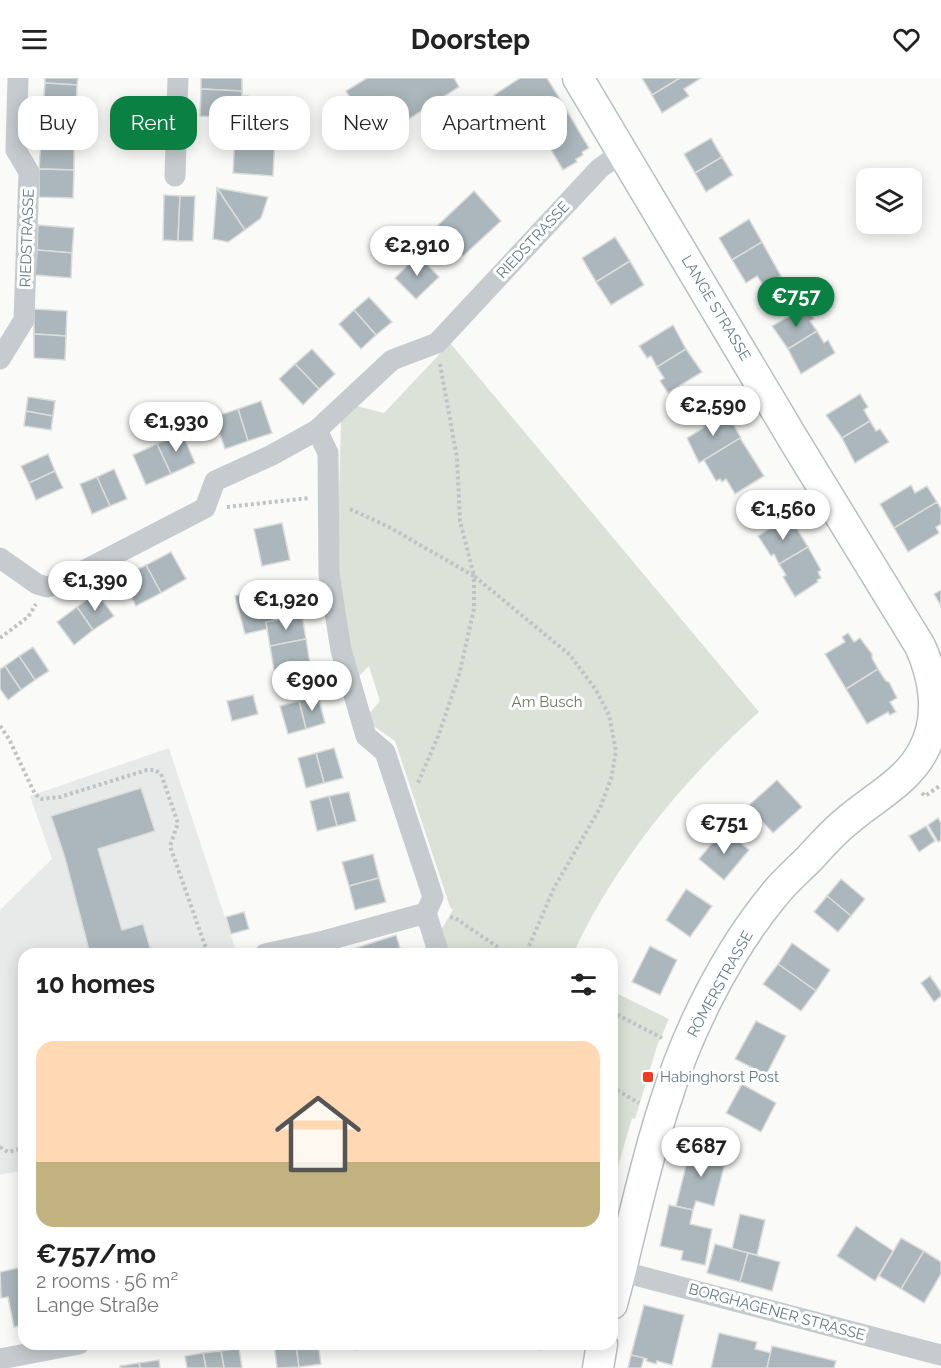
<!DOCTYPE html>
<html lang="en">
<head>
<meta charset="utf-8">
<style>
	:root { --surface:#fff; --page:#f6f6f6; --text:#222; --muted:#767676; --line:#e0e0e0; --accent:#0b8043 }
	body { margin:0; font-family:Raleway,sans-serif; background:var(--page); color:var(--text); height:100vh; display:flex; flex-direction:column; font-size:22px; white-space:nowrap }
	* { box-sizing:border-box; margin:0 }
	p { font-size:20px; color:var(--muted) }
	.icon { flex:none; width:33px; height:33px; fill:none; stroke:currentColor; stroke-width:2; stroke-linecap:round; stroke-linejoin:round }
	.map { position:relative; flex:1; overflow:hidden }
	.panel { position:absolute; left:18px; top:870px; width:600px; height:402px; display:flex; flex-direction:column; background:var(--surface); border-radius:18px; box-shadow:0 3px 15px #0003 }
	.panel>* { flex:none }
	.banner { position:absolute; left:18px; top:18px; width:600px; height:54px; display:flex; gap:12px }
	.tools { position:absolute; left:856px; top:90px; display:grid; gap:12px }
	.tools a { display:grid; place-items:center; width:66px; height:66px; border-radius:12px; background:var(--surface); box-shadow:0 3px 15px #0003; font-size:30px }
	.price { position:absolute; translate:-50% -51px; padding:0 14px; border-radius:21px; background:#fff; color:#222; font-size:20px; line-height:39px; filter:drop-shadow(0 2px 3px #0008) }
	.price::after { content:''; position:absolute; left:50%; top:36px; width:18px; height:14px; margin-left:-9px; background:inherit; clip-path:polygon(0 0,100% 0,50% 100%) }
	.price.current { background:var(--accent); color:#fff }
	ul { padding:0; list-style:none }
	li { display:grid; align-content:center; gap:12px; height:318px; padding:0 18px }
	li+li { border-top:2px solid var(--line) }
	li span { display:grid; place-items:center; height:186px; border-radius:18px; color:#555 }
	li>.icon { margin-inline-start:auto }
	span .icon { width:108px; height:108px; fill:#fffc; stroke-width:1 }
	li b { font-size:26px }
	h2 { display:flex; justify-content:space-between; align-items:center; height:72px; padding:0 18px; font-size:26px }
	.chip { padding:0 21px; border-radius:18px; background:var(--surface); box-shadow:0 3px 15px #0003; font-size:21px; line-height:54px }
	.chip.current { background:var(--accent); color:#fff }
	header { display:flex; justify-content:space-between; align-items:center; height:78px; padding:0 18px; background:var(--surface); font-size:27px; font-weight:700 }
	.map>svg:first-child { display:block }
</style>
</head>
<body>
<header><svg class="icon" aria-label="menu" viewBox="0 0 24 24"><path d="M4 6h16M4 12h16M4 18h16"/></svg>Doorstep<svg class="icon" aria-label="heart" viewBox="0 0 24 24"><path d="M12 20l-8-8c-3-5 5-10 8-4 3-6 11-1 8 4z"/></svg></header>
<div class="map">
<svg width="941" height="1290" viewBox="0 0 941 1290">
	<rect width="100%" height="100%" fill="#fafaf8"/>
	<polygon fill="#e8eae9" points="169,670 237,876 24,876 24,1092 0,1097 0,832 52,781 30,718"/>
	<g fill="#dde2d8">
		<path d="M450,265L759,634C684,701 616,783 573,876H449L441,852L453,832L450,829L395,663L372,647L368,637L380,623L369,588L357,600L348,567L337,492L341,342L353,327L384,335Z"/>
		<polygon points="612,913 669,941 657,968 635,1041 632,1040 612,1109"/>
	</g>
	<g fill="#abb7bc" stroke="#dcdcda" stroke-width="1.5">
		<polygon points="45,0 78,0 77,7 45,5"/>
		<polygon points="201,0 242,0 242,13 201,11"/>
		<polygon points="367,0 454,0 459,9 376,62 346,13"/>
		<polygon points="520,0 547,0 561,23 531,42 526,34 523,36 516,25 516,22 514,21 502,30 494,17"/>
		<polygon points="642,0 680,0 652,17"/>
		<polygon points="680,0 701,0 684,11 689,18 662,35 652,17"/>
		<polygon points="45,5 77,7 76,32 43,30"/>
		<polygon points="201,11 242,13 242,18 248,18 247,40 200,38"/>
		<polygon points="561,23 589,70 582,74 583,77 576,81 577,84 563,92 547,65 544,66 539,57 544,54 535,39"/>
		<polygon points="235,55 275,58 273,98 233,95"/>
		<polygon points="711,60 722,79 695,95 684,76"/>
		<polygon points="41,63 74,64 74,92 39,91"/>
		<polygon points="722,79 733,97 706,114 695,95"/>
		<polygon points="39,91 74,92 73,120 39,119"/>
		<polygon points="217,110 245,152 228,164 213,161"/>
		<polygon points="217,110 268,119 261,140 245,152"/>
		<polygon points="474,113 501,143 463,178 436,149"/>
		<polygon points="164,117 180,118 178,163 163,162"/>
		<polygon points="180,118 195,118 193,163 178,163"/>
		<polygon points="749,141 762,164 732,182 719,160"/>
		<polygon points="38,147 74,150 72,175 37,172"/>
		<polygon points="615,159 630,183 596,204 582,180"/>
		<polygon points="762,164 781,198 764,208 757,198 746,205 732,182"/>
		<polygon points="37,172 72,175 71,200 35,197"/>
		<polygon points="418,177 439,199 416,221 395,200"/>
		<polygon points="630,183 644,207 611,227 596,204"/>
		<polygon points="369,219 392,244 376,257 354,232"/>
		<polygon points="807,228 814,241 810,243 817,253 788,271 772,248"/>
		<polygon points="34,231 67,233 66,258 34,256"/>
		<polygon points="354,232 376,257 361,271 339,246"/>
		<polygon points="673,247 686,271 657,289 651,278 647,280 639,268"/>
		<polygon points="817,253 824,265 828,262 835,275 801,296 788,271"/>
		<polygon points="34,256 66,258 65,282 34,280"/>
		<polygon points="312,271 335,296 319,311 295,286"/>
		<polygon points="686,271 702,294 668,315 660,303 664,300 657,289"/>
		<polygon points="295,286 319,311 303,327 279,301"/>
		<polygon points="860,316 868,329 864,332 870,343 842,360 826,337"/>
		<polygon points="28,319 55,323 53,338 26,333"/>
		<polygon points="261,323 272,355 248,363 238,331"/>
		<polygon points="238,331 248,363 225,371 214,339"/>
		<polygon points="26,333 53,338 51,352 24,348"/>
		<polygon points="727,335 741,360 699,385 687,360 705,349 702,344 703,340 706,338 710,338 714,336 718,341"/>
		<polygon points="870,343 876,353 880,351 889,364 855,385 842,360"/>
		<polygon points="182,355 195,385 171,396 157,366"/>
		<polygon points="740,360 764,398 735,416 726,401 722,404 720,401 716,403 704,382"/>
		<polygon points="157,366 171,396 146,407 133,377"/>
		<polygon points="48,376 55,393 29,405 21,388"/>
		<polygon points="114,391 127,421 110,428 97,399"/>
		<polygon points="55,393 63,410 36,422 29,405"/>
		<polygon points="97,399 110,428 92,436 80,406"/>
		<polygon points="911,407 915,415 927,408 937,424 894,450 880,426"/>
		<polygon points="937,424 941,431 941,446 936,449 939,455 908,474 894,450"/>
		<polygon points="782,443 783,445 787,443 790,448 794,446 808,469 779,486 774,476 771,478 758,458"/>
		<polygon points="282,445 290,482 262,488 254,451"/>
		<polygon points="808,469 821,492 818,494 821,500 817,502 818,504 795,519 783,499 786,497 779,486"/>
		<polygon points="171,474 186,501 161,515 146,487"/>
		<polygon points="146,487 161,515 136,528 121,500"/>
		<polygon points="264,510 273,543 266,544 267,551 245,556 235,518"/>
		<polygon points="941,512 941,528 934,516"/>
		<polygon points="97,515 114,538 93,552 77,529"/>
		<polygon points="77,529 93,552 74,567 57,544"/>
		<polygon points="302,538 306,561 270,568 266,544"/>
		<polygon points="848,555 854,564 860,560 872,576 872,580 878,591 846,611 825,576 845,564 842,559"/>
		<polygon points="306,561 310,586 274,592 270,568"/>
		<polygon points="33,569 49,593 35,602 19,578"/>
		<polygon points="19,578 35,602 21,612 5,588"/>
		<polygon points="5,588 21,612 8,622 0,611 0,591"/>
		<polygon points="878,591 886,603 889,604 897,620 890,624 896,634 890,637 888,634 867,646 846,611"/>
		<polygon points="253,617 258,636 232,643 227,623"/>
		<polygon points="318,618 325,645 306,651 299,623"/>
		<polygon points="299,623 306,651 288,656 280,628"/>
		<polygon points="334,670 343,700 324,705 316,675"/>
		<polygon points="316,675 324,705 306,710 298,680"/>
		<polygon points="777,702 802,729 773,755 748,728"/>
		<polygon points="141,710 155,753 98,771 122,852 143,846 152,876 90,876 65,780 51,738"/>
		<polygon points="349,714 356,743 337,748 329,718"/>
		<polygon points="329,718 337,748 317,753 310,723"/>
		<polygon points="938,740 941,745 941,762 938,764 928,747"/>
		<polygon points="926,748 935,763 919,774 909,758"/>
		<polygon points="724,751 749,772 724,802 699,781"/>
		<polygon points="373,776 379,800 349,808 342,784"/>
		<polygon points="379,800 386,824 355,832 349,808"/>
		<polygon points="841,801 865,821 851,838 827,818"/>
		<polygon points="686,811 712,828 690,859 666,842"/>
		<polygon points="827,818 851,838 838,854 814,834"/>
		<polygon points="244,834 249,851 231,856 226,839"/>
		<polygon points="396,857 400,870 387,876 354,876 353,871"/>
		<polygon points="792,865 830,892 816,913 778,886"/>
		<polygon points="650,868 677,882 660,917 632,904"/>
		<polygon points="400,870 402,876 387,876 387,875"/>
		<polygon points="778,886 816,913 801,933 763,906"/>
		<polygon points="930,898 941,914 941,918 934,924 921,905"/>
		<polygon points="756,943 786,958 766,997 735,981"/>
		<polygon points="742,1006 776,1025 761,1054 726,1035"/>
		<polygon points="691,1068 727,1077 714,1128 696,1123 693,1132 676,1128"/>
		<polygon points="669,1127 693,1132 690,1146 712,1151 705,1187 681,1182 683,1173 660,1168"/>
		<polygon points="740,1136 765,1142 757,1177 732,1171"/>
		<polygon points="856,1148 893,1173 875,1203 837,1178"/>
		<polygon points="901,1160 924,1173 901,1211 879,1198"/>
		<polygon points="715,1166 748,1175 740,1204 707,1195"/>
		<polygon points="924,1173 941,1184 941,1196 924,1225 901,1211"/>
		<polygon points="748,1175 780,1184 772,1213 740,1204"/>
		<polygon points="18,1190 24,1213 24,1247 14,1249 8,1219 1,1220 0,1194"/>
		<polygon points="644,1227 684,1237 672,1287 657,1283 656,1286 646,1283 647,1281 631,1277"/>
		<polygon points="719,1255 757,1264 755,1271 771,1275 767,1290 711,1290"/>
		<polygon points="274,1266 296,1266 299,1289 277,1290"/>
		<polygon points="296,1266 318,1266 321,1286 299,1289"/>
		<polygon points="354,1266 378,1266 356,1272"/>
		<polygon points="519,1266 542,1266 541,1272"/>
		<polygon points="772,1268 836,1283 834,1290 767,1290"/>
		<polygon points="239,1270 242,1290 224,1290 221,1273"/>
		<polygon points="221,1273 224,1290 206,1290 203,1275"/>
		<polygon points="203,1275 206,1290 187,1290 185,1278"/>
		<polygon points="631,1277 644,1280 641,1290 628,1290"/>
		<polygon points="159,1282 160,1290 140,1290 139,1285"/>
		<polygon points="139,1285 140,1290 120,1290 120,1288"/>
	</g>
	<g fill="none" stroke-linecap="round" stroke-linejoin="round">
		<defs>
			<g id="secondary">
				<path d="M578,0L795,364L920,568C935,601 941,640 923,673C907,704 872,721 847,743C833,754 821,768 809,781C797,793 784,804 774,817C726,875 687,954 665,1025C643,1091 630,1160 612,1226"/>
				<polyline points="598,1290 602,1266"/>
			</g>
		</defs>
		<use href="#secondary" stroke="#b7bfc3" stroke-width="33"/>
		<g stroke="#bfc3c5" stroke-width="4" stroke-dasharray="3 3" stroke-linecap="butt">
			<polyline points="440,286 457,380 460,443 474,498 570,577 596,612 609,637 616,673 611,701 600,730 554,810 529,868 529,876"/>
			<polyline points="227,429 309,420"/>
			<polyline points="350,431 391,450 474,498 474,531 459,597 439,656 418,705"/>
			<polyline points="0,560 28,539 36,526"/>
			<polyline points="0,648 9,661 35,716 41,721 60,719 147,692 155,692 161,696 178,745 170,768 208,876"/>
			<polyline points="922,715 925,718 941,707"/>
			<polyline points="450,839 455,840 508,876"/>
			<polyline points="612,934 662,960"/>
			<polyline points="612,1009 639,1025"/>
			<polyline points="0,1069 8,1074 24,1070"/>
		</g>
		<g stroke="#c5cbce" stroke-width="21">
			<polyline points="175,98 178,0"/>
			<polyline points="0,281 24,242 29,94 16,72 18,0"/>
			<polyline points="317,352 328,375 329,496 341,572 366,658 385,674 433,819 426,835 439,876"/>
			<polyline points="0,480 37,506 47,509 60,505 205,430 215,403 272,377 317,352 392,282 437,265 600,90 623,74"/>
			<polyline points="265,876 324,863 426,835"/>
			<polyline points="612,1191 941,1277"/>
			<polyline points="0,1281 79,1266"/>
		</g>
		<use href="#secondary" stroke="#fff" stroke-width="30"/>
	</g>
	<rect fill="#f03a22" stroke="#fff" stroke-width="2" x="642" y="993" width="12" height="12" rx="3"/>
	<g text-anchor="middle" stroke-width="6" stroke-linejoin="round" paint-order="stroke">
		<g font-size="15" fill="#637a85" stroke="#fff">
			<text transform="translate(27 160) rotate(-88)" y="5">RIEDSTRASSE</text>
			<text transform="translate(533 162) rotate(-47)" y="5">RIEDSTRASSE</text>
			<text transform="translate(716 230) rotate(59)" y="5">LANGE STRASSE</text>
			<text transform="translate(720 906) rotate(-61)" y="5">RÖMERSTRASSE</text>
			<text transform="translate(777 1234) rotate(15)" y="5">BORGHAGENER STRASSE</text>
		</g>
		<g font-size="15" fill="#6a7b62" stroke="#fff">
			<text x="547" y="629">Am Busch</text>
		</g>
		<g font-size="15" fill="#637a85" stroke="#fff" text-anchor="start">
			<text x="660" y="1004">Habinghorst Post</text>
		</g>
	</g>
</svg>
<div class="tools">
<a><svg class="icon" aria-label="layers" viewBox="0 0 24 24"><path d="M12 4l9 5-9 5-9-5zM3 14l9 5 9-5"/></svg></a>
</div>
<b class="price" style="left:417px;top:199px">€2,910</b>
<b class="price current" style="left:796px;top:250px">€757</b>
<b class="price" style="left:713px;top:359px">€2,590</b>
<b class="price" style="left:176px;top:375px">€1,930</b>
<b class="price" style="left:783px;top:463px">€1,560</b>
<b class="price" style="left:95px;top:534px">€1,390</b>
<b class="price" style="left:286px;top:553px">€1,920</b>
<b class="price" style="left:312px;top:634px">€900</b>
<b class="price" style="left:724px;top:777px">€751</b>
<b class="price" style="left:701px;top:1100px">€687</b>
<div class="banner">
<a class="chip">Buy</a>
<a class="chip current">Rent</a>
<a class="chip">Filters</a>
<a class="chip">New</a>
<a class="chip">Apartment</a>
</div>
<section class="panel">
<h2>10 homes<svg class="icon" aria-label="filters" viewBox="0 0 24 24"><path d="M4 7h16M4 17h16"/><circle cx="9" cy="7" r="2"/><circle cx="15" cy="17" r="2"/></svg></h2>
<ul>
<li><span style="background:linear-gradient(#ffd9b3 65%,#c2b280 0)"><svg class="icon" aria-label="home" viewBox="0 0 24 24"><path d="M3 11l9-7 9 7M6 9v11h12V9"/></svg></span><div><b>€757/mo</b><p>2 rooms · 56 m²</p><p>Lange Straße</p></div></li>
</ul>
</section>
</div>
</body>
</html>
